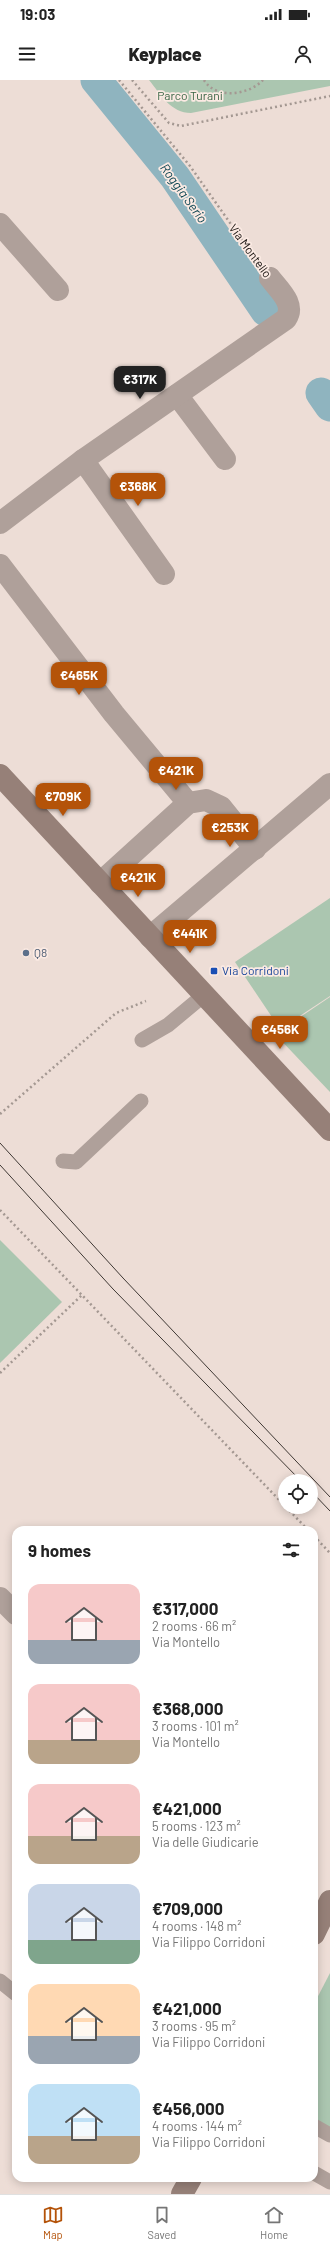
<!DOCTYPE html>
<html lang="en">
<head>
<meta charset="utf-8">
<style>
	:root { --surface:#fff; --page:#f2f2f2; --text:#222; --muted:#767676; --line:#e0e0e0; --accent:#b45309 }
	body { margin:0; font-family:Barlow,sans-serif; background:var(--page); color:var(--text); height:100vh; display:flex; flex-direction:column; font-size:15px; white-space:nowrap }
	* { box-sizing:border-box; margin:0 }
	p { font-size:13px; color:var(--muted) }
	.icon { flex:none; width:22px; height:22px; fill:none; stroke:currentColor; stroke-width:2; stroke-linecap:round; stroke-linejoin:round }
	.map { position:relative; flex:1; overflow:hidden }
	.panel { position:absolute; left:12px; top:1446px; width:306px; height:656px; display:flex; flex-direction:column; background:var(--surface); border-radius:12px; box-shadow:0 2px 10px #0003 }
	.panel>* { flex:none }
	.tools { position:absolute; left:278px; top:1394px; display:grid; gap:8px }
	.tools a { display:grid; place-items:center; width:40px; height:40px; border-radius:50%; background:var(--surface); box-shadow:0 2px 10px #0003; font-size:20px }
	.price { position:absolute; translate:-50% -34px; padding:0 9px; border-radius:8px; background:var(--accent); color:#fff; font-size:13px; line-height:26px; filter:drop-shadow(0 1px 2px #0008) }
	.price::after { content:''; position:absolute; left:50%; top:24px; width:12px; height:9px; margin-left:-6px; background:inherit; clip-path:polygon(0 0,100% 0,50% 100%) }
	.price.selected { background:#222; color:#fff }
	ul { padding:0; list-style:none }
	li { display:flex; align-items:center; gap:12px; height:100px; padding:0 16px }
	li span { display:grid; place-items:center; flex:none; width:112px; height:80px; border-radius:12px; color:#555 }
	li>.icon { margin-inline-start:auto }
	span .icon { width:48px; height:48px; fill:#fffc; stroke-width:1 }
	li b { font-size:17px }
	h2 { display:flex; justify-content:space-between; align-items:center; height:48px; padding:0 16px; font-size:17px }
	.status { display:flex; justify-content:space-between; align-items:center; height:28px; padding:0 20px; background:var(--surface); direction:ltr }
	.status svg { height:11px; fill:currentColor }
	header { display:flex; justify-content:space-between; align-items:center; height:52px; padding:0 16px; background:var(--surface); font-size:18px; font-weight:800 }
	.tabs { display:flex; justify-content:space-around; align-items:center; height:56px; border-top:1px solid var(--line); background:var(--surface); font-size:11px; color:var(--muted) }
	.tabs a { display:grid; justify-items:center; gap:2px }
	.tabs .selected { color:var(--accent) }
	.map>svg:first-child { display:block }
</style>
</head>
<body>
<div class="status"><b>19:03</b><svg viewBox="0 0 49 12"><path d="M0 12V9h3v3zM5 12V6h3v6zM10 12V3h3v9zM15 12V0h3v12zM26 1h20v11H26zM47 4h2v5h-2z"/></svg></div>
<header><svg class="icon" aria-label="menu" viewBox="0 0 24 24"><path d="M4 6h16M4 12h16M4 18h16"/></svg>Keyplace<svg class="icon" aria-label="person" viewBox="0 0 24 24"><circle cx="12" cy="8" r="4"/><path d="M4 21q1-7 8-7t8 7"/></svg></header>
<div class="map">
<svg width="330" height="2114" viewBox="0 0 330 2114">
	<rect width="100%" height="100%" fill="#edddd6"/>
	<g fill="#abc6b0">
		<path d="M149,0H330V6L191,33C171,33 161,15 149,0Z"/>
		<polygon points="330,818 330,916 280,949 235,882"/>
		<polygon points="330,917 330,1012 275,954"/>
		<polygon points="0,1160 62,1222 0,1283"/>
		<polygon points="330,1893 330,2060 314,2052 314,1924"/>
	</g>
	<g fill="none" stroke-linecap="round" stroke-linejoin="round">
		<g stroke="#8fb4bf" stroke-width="31">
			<polyline points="96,0 175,97 266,231"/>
			<polyline points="321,313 330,326"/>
		</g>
		<g stroke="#a49892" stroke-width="2.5" stroke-dasharray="2 3" stroke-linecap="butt">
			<polyline points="119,0 190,86 254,177"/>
			<polyline points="132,0 169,43 181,46 330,16"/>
			<path d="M204,0C216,20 249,15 263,0"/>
			<polyline points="0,1034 116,933 146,921"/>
			<polyline points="0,1130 285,1426"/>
			<polyline points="0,1293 82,1215"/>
			<polyline points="286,1427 308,1450"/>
			<polyline points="314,1456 330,1473"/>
		</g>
		<g stroke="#afa09a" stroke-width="15">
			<polyline points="142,960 168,945 204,915"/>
			<polyline points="63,1081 76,1082 141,1021"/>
			<polyline points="0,1901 16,1914"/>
			<polyline points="314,2046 330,2055"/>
			<polyline points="314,2093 330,2102"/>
		</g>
		<g stroke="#afa09a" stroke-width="22">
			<polyline points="0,144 58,210"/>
			<polyline points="177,315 225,379"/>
			<polyline points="83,380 164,494"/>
			<path d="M0,443L83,380L286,239C296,224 279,210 270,198"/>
			<polyline points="0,485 114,634 188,723"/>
			<polyline points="100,803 188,723 206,720 221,727 255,769"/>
			<polyline points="150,857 330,704"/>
			<polyline points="0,1518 16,1534"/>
		</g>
		<g stroke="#968078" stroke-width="22">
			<polyline points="0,695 330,1050"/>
			<polyline points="314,1854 330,1821"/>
			<polyline points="182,2114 191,2098"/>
		</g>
		<g stroke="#3f3834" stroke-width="1">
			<polyline points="0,1063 123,1198 330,1417"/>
			<polyline points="0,1085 113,1209 301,1401"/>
			<polyline points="311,1411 330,1431"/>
		</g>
	</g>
	<circle fill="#5c6f8a" stroke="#fbeae3" stroke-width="1.5" cx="26" cy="873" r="4"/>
	<rect fill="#1a4fb4" stroke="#fbeae3" stroke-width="1.5" x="210" y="887" width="8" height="8" rx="2"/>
	<g text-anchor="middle" stroke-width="3.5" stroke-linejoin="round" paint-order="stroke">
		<g font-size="12" fill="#366342" stroke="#fbeae3">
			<text x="190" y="20">Parco Turani</text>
		</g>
		<g font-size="12" fill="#17120f" stroke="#fbeae3">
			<text transform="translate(250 171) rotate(54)" y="4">Via Montello</text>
		</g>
		<g font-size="12" fill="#4e5e75" stroke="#fbeae3" text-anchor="start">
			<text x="34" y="877">Q8</text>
		</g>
		<g font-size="12" fill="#164399" stroke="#fbeae3" text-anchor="start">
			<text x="222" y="895">Via Corridoni</text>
		</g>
		<g font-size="13" font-style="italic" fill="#0e4653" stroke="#fbeae3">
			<text transform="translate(184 113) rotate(54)" y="5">Roggia Serio</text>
		</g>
	</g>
</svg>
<div class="tools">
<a><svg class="icon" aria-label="locate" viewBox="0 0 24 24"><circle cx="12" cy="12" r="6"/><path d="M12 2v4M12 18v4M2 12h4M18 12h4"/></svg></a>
</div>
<b class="price selected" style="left:140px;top:320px">€317K</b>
<b class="price" style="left:138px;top:427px">€368K</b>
<b class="price" style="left:79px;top:616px">€465K</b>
<b class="price" style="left:176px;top:711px">€421K</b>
<b class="price" style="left:63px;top:737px">€709K</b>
<b class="price" style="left:230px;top:768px">€253K</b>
<b class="price" style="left:138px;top:818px">€421K</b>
<b class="price" style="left:190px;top:874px">€441K</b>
<b class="price" style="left:280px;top:970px">€456K</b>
<section class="panel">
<h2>9 homes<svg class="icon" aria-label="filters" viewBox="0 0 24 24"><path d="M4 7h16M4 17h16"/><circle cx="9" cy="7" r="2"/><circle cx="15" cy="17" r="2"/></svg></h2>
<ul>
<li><span style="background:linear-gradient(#f6c9c9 70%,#9aa5b1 0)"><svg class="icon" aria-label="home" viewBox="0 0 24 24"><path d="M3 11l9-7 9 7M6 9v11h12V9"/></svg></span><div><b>€317,000</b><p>2 rooms · 66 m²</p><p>Via Montello</p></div></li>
<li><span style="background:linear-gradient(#f6c9c9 70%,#b9a48a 0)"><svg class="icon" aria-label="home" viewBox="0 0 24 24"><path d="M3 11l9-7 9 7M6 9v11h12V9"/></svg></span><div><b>€368,000</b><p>3 rooms · 101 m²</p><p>Via Montello</p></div></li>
<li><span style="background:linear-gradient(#f6c9c9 65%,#b9a48a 0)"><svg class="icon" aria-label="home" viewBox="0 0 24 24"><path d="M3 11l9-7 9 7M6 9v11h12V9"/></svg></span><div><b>€421,000</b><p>5 rooms · 123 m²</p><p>Via delle Giudicarie</p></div></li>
<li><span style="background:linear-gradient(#c9d6e8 70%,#7fa58c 0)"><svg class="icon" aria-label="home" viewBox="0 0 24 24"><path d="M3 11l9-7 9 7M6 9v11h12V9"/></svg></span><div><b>€709,000</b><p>4 rooms · 148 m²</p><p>Via Filippo Corridoni</p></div></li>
<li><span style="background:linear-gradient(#ffd9b3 65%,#9aa5b1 0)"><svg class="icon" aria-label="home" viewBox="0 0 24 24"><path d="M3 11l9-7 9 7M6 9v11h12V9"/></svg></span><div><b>€421,000</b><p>3 rooms · 95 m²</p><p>Via Filippo Corridoni</p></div></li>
<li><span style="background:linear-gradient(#bfe0f5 65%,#b9a48a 0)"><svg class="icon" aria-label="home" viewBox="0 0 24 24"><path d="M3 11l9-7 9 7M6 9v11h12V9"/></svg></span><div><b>€456,000</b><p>4 rooms · 144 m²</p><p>Via Filippo Corridoni</p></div></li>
</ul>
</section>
</div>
<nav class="tabs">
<a class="selected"><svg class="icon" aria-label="map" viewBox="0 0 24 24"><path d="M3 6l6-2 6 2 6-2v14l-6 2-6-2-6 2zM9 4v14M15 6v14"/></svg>Map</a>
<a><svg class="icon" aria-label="saved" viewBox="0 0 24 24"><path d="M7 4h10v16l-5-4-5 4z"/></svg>Saved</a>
<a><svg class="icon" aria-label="home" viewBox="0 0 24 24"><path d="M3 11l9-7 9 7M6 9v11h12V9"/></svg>Home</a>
</nav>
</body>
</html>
